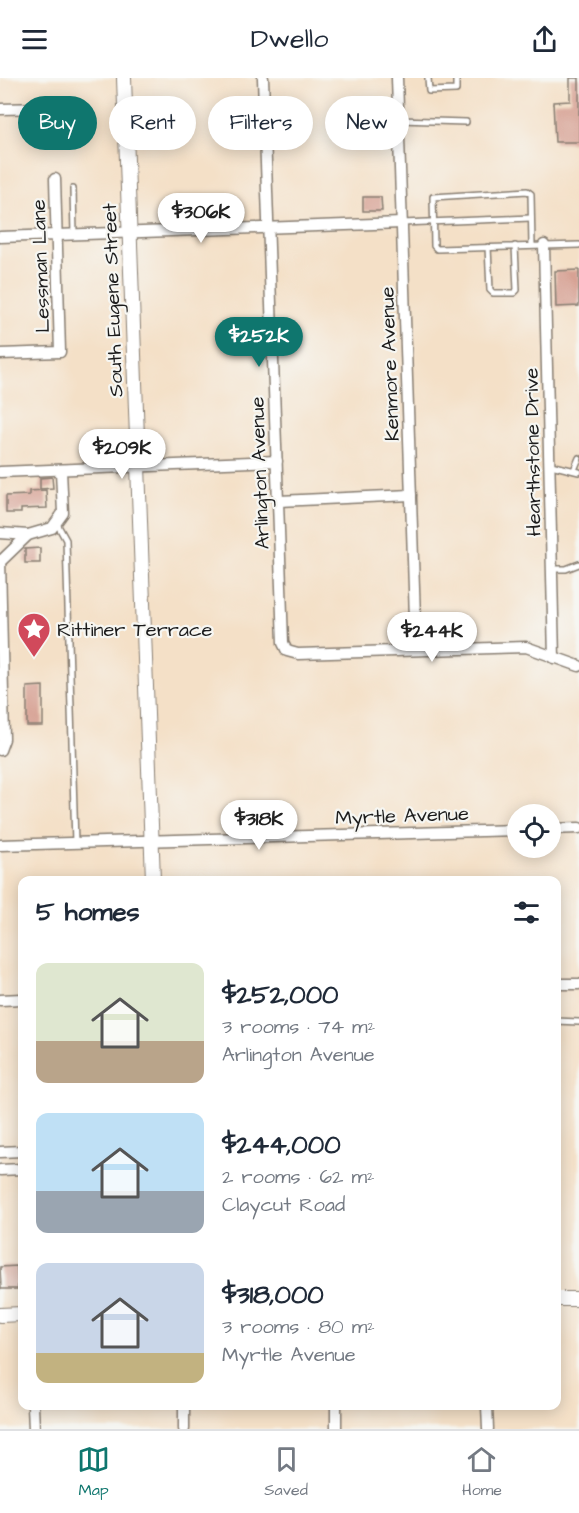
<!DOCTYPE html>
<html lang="en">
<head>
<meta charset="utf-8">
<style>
	:root { --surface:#fff; --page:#f2f2f3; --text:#1f2937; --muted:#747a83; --line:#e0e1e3; --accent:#0f766e }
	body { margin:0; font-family:"Architects Daughter",sans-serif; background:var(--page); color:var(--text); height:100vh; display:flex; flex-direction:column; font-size:22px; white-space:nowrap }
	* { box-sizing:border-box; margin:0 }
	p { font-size:20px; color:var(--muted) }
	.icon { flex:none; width:33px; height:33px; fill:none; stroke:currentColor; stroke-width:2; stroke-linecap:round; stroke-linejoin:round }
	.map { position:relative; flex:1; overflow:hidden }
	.details { position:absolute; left:18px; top:798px; width:543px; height:534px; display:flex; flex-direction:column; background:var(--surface); border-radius:12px; box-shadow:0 3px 15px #0003 }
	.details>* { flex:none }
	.banner { position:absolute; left:18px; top:18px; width:543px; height:54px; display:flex; gap:12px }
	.fabs { position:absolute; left:507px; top:726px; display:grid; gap:12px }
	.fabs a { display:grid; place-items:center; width:54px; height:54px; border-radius:50%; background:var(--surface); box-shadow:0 3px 15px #0003; font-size:30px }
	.price { position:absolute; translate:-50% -51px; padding:0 14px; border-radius:21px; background:#fff; color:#222; font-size:20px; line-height:39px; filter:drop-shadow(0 2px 3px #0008) }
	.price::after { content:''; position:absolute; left:50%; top:36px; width:18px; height:14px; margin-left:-9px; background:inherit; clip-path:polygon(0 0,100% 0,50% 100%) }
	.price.current { background:var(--accent); color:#fff }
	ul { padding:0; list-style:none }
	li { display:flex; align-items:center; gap:18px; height:150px; padding:0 18px }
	li span { display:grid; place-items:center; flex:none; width:168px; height:120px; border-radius:12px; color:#555 }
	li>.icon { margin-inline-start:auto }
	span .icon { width:72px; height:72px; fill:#fffc; stroke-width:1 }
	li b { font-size:26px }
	h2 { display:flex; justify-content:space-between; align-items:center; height:72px; padding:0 18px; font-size:26px }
	.pill { padding:0 21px; border-radius:27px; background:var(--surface); box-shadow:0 3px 15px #0003; font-size:21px; line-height:54px }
	.pill.current { background:var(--accent); color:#fff }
	header { display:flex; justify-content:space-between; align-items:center; height:78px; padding:0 18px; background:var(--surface); font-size:27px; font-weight:600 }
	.menu { display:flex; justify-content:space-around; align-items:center; height:84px; border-top:2px solid var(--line); background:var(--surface); font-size:16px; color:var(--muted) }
	.menu a { display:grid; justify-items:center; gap:3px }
	.menu .current { color:var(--accent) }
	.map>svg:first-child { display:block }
</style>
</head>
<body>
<header><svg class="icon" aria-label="menu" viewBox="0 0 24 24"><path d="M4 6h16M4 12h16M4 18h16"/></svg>Dwello<svg class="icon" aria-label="share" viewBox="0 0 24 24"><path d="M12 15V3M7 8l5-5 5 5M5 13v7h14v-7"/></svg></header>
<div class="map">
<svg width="579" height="1351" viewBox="0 0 579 1351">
	<rect width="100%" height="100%" fill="#f6f6f2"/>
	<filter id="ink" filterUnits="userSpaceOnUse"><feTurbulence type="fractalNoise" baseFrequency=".0167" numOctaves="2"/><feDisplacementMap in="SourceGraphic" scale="12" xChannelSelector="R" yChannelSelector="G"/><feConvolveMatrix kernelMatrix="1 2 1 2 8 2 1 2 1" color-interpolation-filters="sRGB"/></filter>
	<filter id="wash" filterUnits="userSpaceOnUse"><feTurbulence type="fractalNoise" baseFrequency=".008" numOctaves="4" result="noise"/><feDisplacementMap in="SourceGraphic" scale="24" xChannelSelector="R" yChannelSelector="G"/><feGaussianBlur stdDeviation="1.35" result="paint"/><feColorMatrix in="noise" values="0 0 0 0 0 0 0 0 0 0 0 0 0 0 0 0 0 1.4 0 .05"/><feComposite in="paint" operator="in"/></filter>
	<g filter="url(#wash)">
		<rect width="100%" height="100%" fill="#f4e0c7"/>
		<g id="blocks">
			<g fill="#d7a294">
				<polygon points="570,0 579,0 579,64 555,64 553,24 570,23"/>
				<polygon points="248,34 249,48 231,49 230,35"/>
				<polygon points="363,119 381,119 382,133 363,133"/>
				<polygon points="579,192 579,228 556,229 555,193"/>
				<polygon points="52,399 53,410 40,411 40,400"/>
				<polygon points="46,412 47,430 21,431 21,435 6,435 6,418 29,417 29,413"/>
				<polygon points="40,470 40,485 25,485 25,471"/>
				<polygon points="43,608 43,648 27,648 27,609"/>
				<polygon points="17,1188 18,1211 1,1211 0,1189"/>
			</g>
		</g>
	</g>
	<g filter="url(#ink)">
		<use href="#blocks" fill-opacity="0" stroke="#887e72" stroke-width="1.5"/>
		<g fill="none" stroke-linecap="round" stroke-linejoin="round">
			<defs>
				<g id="lane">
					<polyline points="428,0 429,13 456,12 456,0"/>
					<polyline points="399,42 466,44"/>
					<polyline points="73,111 74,157"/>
					<polyline points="402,145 531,140"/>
					<polyline points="532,168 531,116 527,113 433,119 434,168 437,171 579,167"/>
					<polyline points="488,169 490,212 493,215 514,215 517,212 515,168"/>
					<polyline points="551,387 579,394"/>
					<polyline points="574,392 579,380"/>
					<polyline points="56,444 66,462 75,765"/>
					<polyline points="552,491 566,491 579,486"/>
					<polyline points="556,943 579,944"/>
				</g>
				<g id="street">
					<polyline points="263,0 283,565 287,573 298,576 526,569 579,588"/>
					<polyline points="397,0 416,571"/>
					<polyline points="0,31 46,30"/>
					<polyline points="0,159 402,145"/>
					<polyline points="544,167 554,580"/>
					<polyline points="0,276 60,274 55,101"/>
					<polyline points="0,394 277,383"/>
					<polyline points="279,423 411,417"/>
					<polyline points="0,455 28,457"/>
					<polyline points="0,482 4,661 0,672"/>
					<polyline points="1,483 28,457 52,450 63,435 61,393"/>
					<polyline points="550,751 579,750"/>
					<polyline points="0,767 518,752"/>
					<polyline points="556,906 579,906"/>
					<polyline points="0,922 22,921"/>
					<polyline points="0,1074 22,1073"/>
					<polyline points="0,1092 22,1091"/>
					<polyline points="33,1328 34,1351"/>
					<polyline points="184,1328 184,1351"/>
					<polyline points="336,1328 336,1351"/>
					<polyline points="487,1328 488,1351"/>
				</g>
				<g id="secondary">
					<polyline points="124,0 153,802"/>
					<polyline points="556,1221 579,1221"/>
					<polyline points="0,1237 22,1236"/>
				</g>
			</defs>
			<use href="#lane" stroke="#887e72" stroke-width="8"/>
			<use href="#street" stroke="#887e72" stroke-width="13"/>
			<use href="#secondary" stroke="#887e72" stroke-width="16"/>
			<use href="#lane" stroke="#fff" stroke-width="5"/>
			<use href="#street" stroke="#fff" stroke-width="10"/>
			<use href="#secondary" stroke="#fff" stroke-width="14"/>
		</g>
	</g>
	<defs>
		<symbol id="sight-pin" viewBox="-11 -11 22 30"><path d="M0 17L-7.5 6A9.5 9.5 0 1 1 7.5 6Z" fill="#d1495b" stroke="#f6f6f2"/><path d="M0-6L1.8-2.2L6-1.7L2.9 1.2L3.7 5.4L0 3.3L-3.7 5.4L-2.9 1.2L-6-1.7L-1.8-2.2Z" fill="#fff"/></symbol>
	</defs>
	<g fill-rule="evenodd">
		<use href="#sight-pin" x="15" y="532" width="38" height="52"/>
	</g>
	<g text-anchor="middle" stroke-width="4.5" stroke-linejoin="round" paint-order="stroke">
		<g font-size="20" fill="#1c1c1c" stroke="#f6f6f2">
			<text transform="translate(40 188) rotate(-92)" y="7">Lessman Lane</text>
			<text transform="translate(112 222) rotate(-92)" y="7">South Eugene Street</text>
			<text transform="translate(389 286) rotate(-92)" y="7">Kenmore Avenue</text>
			<text transform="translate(532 374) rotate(-91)" y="7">Hearthstone Drive</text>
			<text transform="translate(259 395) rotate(-92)" y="7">Arlington Avenue</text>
			<text transform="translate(402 737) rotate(-2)" y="7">Myrtle Avenue</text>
		</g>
		<g font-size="20" fill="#1c1c1c" stroke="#f6f6f2" text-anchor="start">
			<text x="57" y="558">Rittiner Terrace</text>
		</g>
	</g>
</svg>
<div class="fabs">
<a><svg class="icon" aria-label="locate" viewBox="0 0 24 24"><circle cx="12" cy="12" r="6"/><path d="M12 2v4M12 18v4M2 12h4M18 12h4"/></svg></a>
</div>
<b class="price" style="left:201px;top:166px">$306K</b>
<b class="price current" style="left:259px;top:290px">$252K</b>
<b class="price" style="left:122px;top:402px">$209K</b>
<b class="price" style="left:432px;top:585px">$244K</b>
<b class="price" style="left:259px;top:773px">$318K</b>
<div class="banner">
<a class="pill current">Buy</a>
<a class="pill">Rent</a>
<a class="pill">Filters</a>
<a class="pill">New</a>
</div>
<section class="details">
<h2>5 homes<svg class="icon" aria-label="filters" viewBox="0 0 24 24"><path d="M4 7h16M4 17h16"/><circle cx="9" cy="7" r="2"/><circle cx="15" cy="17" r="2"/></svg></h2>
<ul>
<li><span style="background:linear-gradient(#dfe7d0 65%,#b9a48a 0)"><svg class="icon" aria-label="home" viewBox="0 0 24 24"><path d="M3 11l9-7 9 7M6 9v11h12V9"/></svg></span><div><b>$252,000</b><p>3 rooms · 74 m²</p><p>Arlington Avenue</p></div></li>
<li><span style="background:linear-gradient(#bfe0f5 65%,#9aa5b1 0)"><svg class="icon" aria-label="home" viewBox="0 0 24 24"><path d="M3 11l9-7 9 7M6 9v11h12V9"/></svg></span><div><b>$244,000</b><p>2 rooms · 62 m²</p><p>Claycut Road</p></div></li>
<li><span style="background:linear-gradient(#c9d6e8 75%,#c2b280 0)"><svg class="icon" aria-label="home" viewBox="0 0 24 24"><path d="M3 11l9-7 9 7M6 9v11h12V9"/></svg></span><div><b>$318,000</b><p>3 rooms · 80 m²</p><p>Myrtle Avenue</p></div></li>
</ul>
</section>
</div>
<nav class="menu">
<a class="current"><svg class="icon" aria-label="map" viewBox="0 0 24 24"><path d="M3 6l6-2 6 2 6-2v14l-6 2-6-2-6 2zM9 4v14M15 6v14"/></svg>Map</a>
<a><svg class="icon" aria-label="saved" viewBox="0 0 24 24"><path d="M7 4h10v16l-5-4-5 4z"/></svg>Saved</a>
<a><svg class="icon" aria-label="home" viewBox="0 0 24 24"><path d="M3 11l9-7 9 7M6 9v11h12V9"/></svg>Home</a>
</nav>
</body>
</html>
